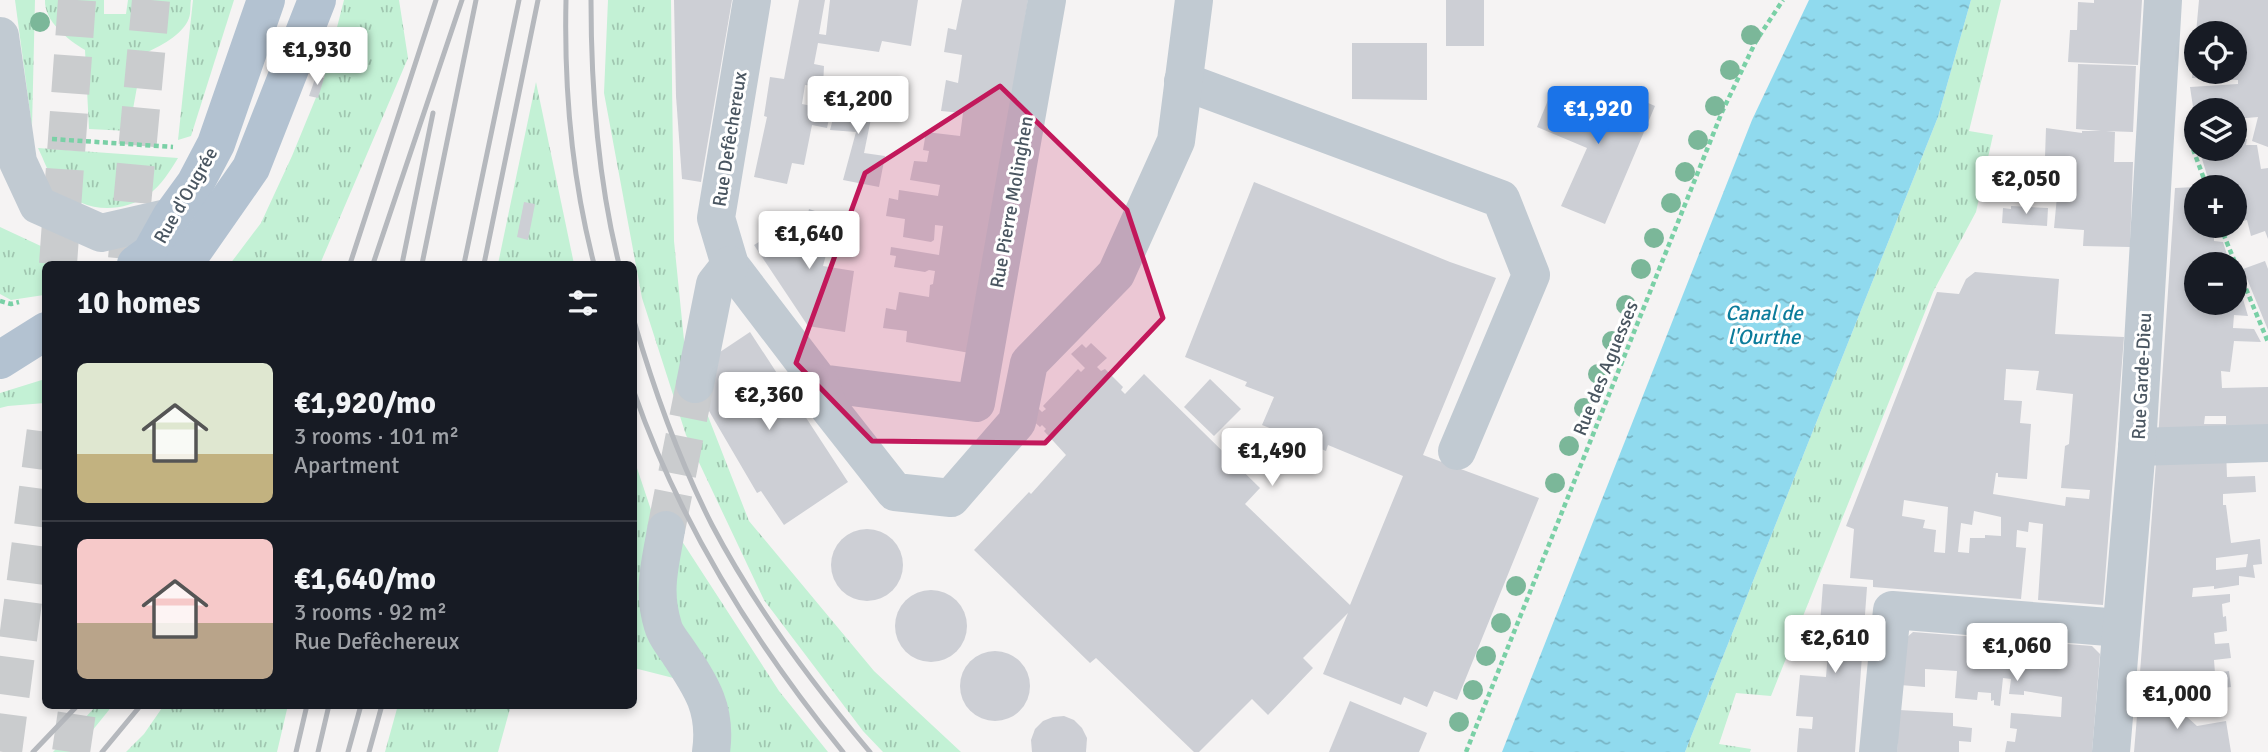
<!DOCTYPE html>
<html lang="en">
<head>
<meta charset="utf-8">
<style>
	:root { --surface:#171b24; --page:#20242c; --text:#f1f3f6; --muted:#9ea1a6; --line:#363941; --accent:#1a73e8 }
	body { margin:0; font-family:Signika,sans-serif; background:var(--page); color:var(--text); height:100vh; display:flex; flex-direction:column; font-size:26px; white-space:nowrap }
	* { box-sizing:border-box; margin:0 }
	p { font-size:23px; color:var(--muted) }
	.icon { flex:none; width:38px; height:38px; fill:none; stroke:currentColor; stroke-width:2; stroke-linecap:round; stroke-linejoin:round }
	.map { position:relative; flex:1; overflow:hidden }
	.sheet { position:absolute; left:42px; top:261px; width:595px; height:448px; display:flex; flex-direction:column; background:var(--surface); border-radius:10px; box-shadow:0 4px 10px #0003 }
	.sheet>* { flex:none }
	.tools { position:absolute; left:2184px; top:21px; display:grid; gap:14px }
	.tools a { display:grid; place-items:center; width:63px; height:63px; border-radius:50%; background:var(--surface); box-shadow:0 4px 10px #0003; font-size:35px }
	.price { position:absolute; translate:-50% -60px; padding:0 16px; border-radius:7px; background:#fff; color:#222; font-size:23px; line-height:46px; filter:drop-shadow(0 2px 4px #0008) }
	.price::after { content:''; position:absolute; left:50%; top:42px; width:21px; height:16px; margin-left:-10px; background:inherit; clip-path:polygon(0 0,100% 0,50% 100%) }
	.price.on { background:var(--accent); color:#fff }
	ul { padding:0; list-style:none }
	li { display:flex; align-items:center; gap:21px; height:175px; padding:0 35px }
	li+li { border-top:2px solid var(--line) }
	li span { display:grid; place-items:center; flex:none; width:196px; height:140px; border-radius:10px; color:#555 }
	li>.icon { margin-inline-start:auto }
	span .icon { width:84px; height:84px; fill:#fffc; stroke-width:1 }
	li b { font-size:30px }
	h2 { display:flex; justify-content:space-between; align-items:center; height:84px; padding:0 35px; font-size:30px }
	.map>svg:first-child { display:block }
</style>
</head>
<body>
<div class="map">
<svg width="2268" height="752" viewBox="0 0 2268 752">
	<defs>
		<pattern id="grass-tufts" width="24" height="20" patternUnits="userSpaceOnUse" patternTransform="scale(1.75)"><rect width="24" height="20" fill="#c3f1d5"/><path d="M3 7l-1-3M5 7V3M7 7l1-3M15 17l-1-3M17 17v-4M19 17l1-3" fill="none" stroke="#a0c6b0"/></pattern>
		<pattern id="water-ripples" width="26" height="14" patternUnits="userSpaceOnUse" patternTransform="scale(1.75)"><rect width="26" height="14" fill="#90daee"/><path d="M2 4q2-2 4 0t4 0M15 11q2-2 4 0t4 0" fill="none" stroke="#78b4c4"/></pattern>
	</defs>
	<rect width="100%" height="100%" fill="#f5f3f3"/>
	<g fill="url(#grass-tufts)">
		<polygon points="15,0 35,0 32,127"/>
		<path d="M45,0H104V14H126L128,0H191C190,5 191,13 189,18C183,35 159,47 143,54L129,131L89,129L85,50C68,40 44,21 45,0Z"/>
		<polygon points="193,0 234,0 191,136 178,140"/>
		<polygon points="344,0 399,0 408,58 320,264 230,264 261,223 292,156 324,78"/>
		<polygon points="608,0 671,0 674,241 686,360 749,521 874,671 961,752 883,752 863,731 764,600 686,435 642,298 604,93"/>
		<polygon points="1971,0 2001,0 1969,131 1993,135 1976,212 1933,292 1771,696 1736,693 1719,744 1751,749 1750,752 1685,752 1938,117"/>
		<polygon points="536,82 574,264 498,264"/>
		<path d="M38,148L178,158C170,171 161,186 148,195C120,215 81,212 58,186C49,176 44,160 38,148Z"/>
		<polygon points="0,227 73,261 72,264 46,264 44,295 11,300 0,294"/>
		<polygon points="45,379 45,403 8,406 0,408 0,393"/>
		<polygon points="634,459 657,528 676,532 779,691 828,752 724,752 701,685 634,668"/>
		<polygon points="97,705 113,705 75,752 53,752"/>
		<polygon points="164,705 288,705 277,752 126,752 144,734"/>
		<polygon points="398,705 511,705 498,752 385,752"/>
	</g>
	<polygon fill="url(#water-ripples)" points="1809,0 1971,0 1938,117 1685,752 1502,752 1752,120"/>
	<g fill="#cdcfd5" fill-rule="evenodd">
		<polygon points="674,0 732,0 701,182 682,179 676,96"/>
		<polygon points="799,0 825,0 819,34 826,35 830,0 918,0 911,46 882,41 879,52 818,43 814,64 824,66 823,87 805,85 802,104 831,110 827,128 812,125 804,165 792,163 787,184 754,177 767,117 764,116 770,77 784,79"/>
		<polygon points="962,0 1028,0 970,353 906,342 907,331 883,328 886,308 896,310 899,292 929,297 930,285 933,284 935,271 929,270 925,272 894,267 896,256 890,255 891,247 939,255 943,226 935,225 934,240 931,242 903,237 905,219 886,216 889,198 898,200 899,190 938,196 940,185 910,180 914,161 927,162 929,151 923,150 926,132 960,136 963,113 941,111 946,80 958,83 962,55 944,52 948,28 956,30"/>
		<rect x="1446" y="0" width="38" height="46"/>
		<polygon points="2094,0 2142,0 2138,65 2068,62 2070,30 2077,30 2078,2 2094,3"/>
		<polygon points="2199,0 2268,0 2268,147 2252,141 2258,117 2235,119 2235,110 2196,110 2196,120 2195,120 2190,87 2238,84 2238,80 2192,78 2194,53 2196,53 2196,72 2235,72 2235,33 2196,33"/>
		<polygon points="1352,43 1427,43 1427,100 1352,99"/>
		<polygon points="2078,64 2136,66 2133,132 2106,131 2115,132 2114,162 2133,162 2130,247 2083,246 2084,230 2054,228 2058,186 2044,186 2046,128 2082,133 2082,131 2101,131 2076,129"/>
		<polygon points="316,76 324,78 318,98 309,96"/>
		<polygon points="1612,87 1655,106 1605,224 1561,206 1587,148 1537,127 1553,88 1602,109"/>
		<polygon points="841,88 867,91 865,98 875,99 864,153 885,156 879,187 843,180 856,132 830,130"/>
		<polygon points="2235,139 2247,139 2246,145 2257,145 2261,169 2268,168 2268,239 2265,231 2251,236 2247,220 2235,223 2235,187 2211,187 2209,182 2199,149 2235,149"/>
		<polygon points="1254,182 1450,262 1496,278 1423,455 1539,498 1457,700 1434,691 1427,707 1404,697 1401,705 1323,674 1348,613 1303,658 1313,668 1268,715 1252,699 1199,752 1194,752 1096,658 1090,663 974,550 1029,492 1031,494 1066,455 1044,431 1046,429 1042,425 1040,427 1030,418 1039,409 1042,412 1046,409 1043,406 1078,369 1081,372 1085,368 1071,354 1082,344 1086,348 1091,343 1107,358 1097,367 1101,371 1105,369 1123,387 1121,390 1125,394 1144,374 1260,488 1245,504 1350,605 1403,476 1328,445 1326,451 1262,425 1274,397 1245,386 1247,382 1185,357"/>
		<path d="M2196,187V226H2217L2218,229L2214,228V241L2223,242L2230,264H2196V303H2235V299H2243L2248,316L2234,315L2233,328L2254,329L2261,342L2234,341L2230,372L2221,371L2222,388L2268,387V439H2158L2175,188ZM2205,416H2226V424H2204Z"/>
		<polygon points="524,202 535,204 528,240 517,237"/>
		<polygon points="2011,206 2048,208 2047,226 2002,223 2003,208 2011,209"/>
		<polygon points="809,209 818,212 816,220 834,225 823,266 854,271 845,332 808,326 754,245 767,237 771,238 776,220 796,225 797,216 807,218"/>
		<polygon points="2265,261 2268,269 2268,330 2243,269"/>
		<path d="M1975,272L2059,279L2055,334L2124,337L2103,605L2038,600L2043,524L2029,522L2028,532L2017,530L2016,547L2026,548L2021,599L1873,587V580L1850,578L1854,529L1846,526L1937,292L1959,294L1966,279ZM2006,369L2039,371L2036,390L2073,394L2069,444L2065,446L2061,488L2090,490L2089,499L2066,497L2065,506L1993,494L1996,473H1998V477L2027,479L2031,424L2020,423L2022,401L2004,400ZM1904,500L1948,507L1945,553L1934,552L1936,530L1923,528L1925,520L1902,516ZM1974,511L2001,517V536L1985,535V538H1970L1969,553L1958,552L1961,523L1972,525Z"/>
		<polygon points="750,332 848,482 784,525 761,491 757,493 702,399 720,352"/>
		<polygon points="1210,379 1241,409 1214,436 1184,407"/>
		<path d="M2157,449H2226L2227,477L2255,476L2256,492L2223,494V505H2226L2231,543L2260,539L2262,564L2253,565L2255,578L2239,576V585L2214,589V586L2193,588L2192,597L2230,594V602L2222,604L2223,617L2226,616L2227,631L2214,633L2215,644L2229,643L2231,658L2214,660L2215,673L2229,671L2231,687L2138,699ZM2248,554L2246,567L2216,570V558Z"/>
		<circle cx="867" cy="565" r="36"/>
		<polygon points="1823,584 1867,587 1855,752 1797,752 1799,728 1812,729 1813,717 1796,716 1800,675 1826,677 1829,638 1819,638"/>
		<circle cx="931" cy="626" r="36"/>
		<polygon points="1913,632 2092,646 2100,654 2092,752 2005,752 2007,741 2015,742 2017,729 2010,728 2011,713 2061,717 2062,697 2024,691 2024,695 2009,694 2011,679 2003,678 2000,706 1994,705 1994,700 1991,701 1991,693 1978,692 1977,700 1955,698 1957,671 1925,669 1925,687 1900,685 1905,639"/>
		<circle cx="995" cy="686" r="35"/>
		<polygon points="2185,699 2187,717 2197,726 2226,721 2231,752 2134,752 2138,704"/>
		<polygon points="1350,701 1427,733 1419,752 1329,752"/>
		<polygon points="1899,710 1953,713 1953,726 1972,728 1971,742 1959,741 1959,752 1897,752"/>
		<polygon points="1064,716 1074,720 1082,728 1087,738 1086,752 1032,752 1031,740 1035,729 1043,721 1053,717"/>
	</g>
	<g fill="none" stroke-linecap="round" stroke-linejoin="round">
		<polyline stroke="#caccce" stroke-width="38" stroke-dasharray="38 19" stroke-linecap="butt" points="666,530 695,384"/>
		<g stroke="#caccce" stroke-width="38" stroke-dasharray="38 19" stroke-linecap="butt">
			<polyline points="127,259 151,0"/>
			<polyline points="58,264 77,0"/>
			<polyline points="3,752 46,429"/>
			<polyline points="71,752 78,705"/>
		</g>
		<g stroke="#7ad0a6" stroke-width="4.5" stroke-dasharray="5 3.5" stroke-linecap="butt">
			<polyline points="52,139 173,147"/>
			<polyline points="2193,149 2207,187"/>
			<polyline points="2220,226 2268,342"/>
			<polyline points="0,301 11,304 19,302"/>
			<polyline points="1466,752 1722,112 1756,41 1783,0"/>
		</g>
		<g stroke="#c1cad2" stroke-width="38">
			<polyline points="752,0 716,218 730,265 820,383 976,403 1047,0"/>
			<polyline points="0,36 18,162 38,205 101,233 171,217"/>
			<polyline points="1183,81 1501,199 1531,275 1457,451"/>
			<polyline points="820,383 829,408 895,492 951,498 1017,422 1029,363 1116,274 1176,141 1194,0"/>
			<polyline points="695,384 715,284 730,265"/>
			<polyline points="2137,447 2268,443"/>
			<path d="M666,530C660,566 652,590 663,626C665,635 674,645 679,653C702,687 717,710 711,752"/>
			<polyline points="1878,752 1892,610 2121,628"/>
			<polyline points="2111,752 2137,447 2163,0"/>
		</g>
		<g stroke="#b3c2d1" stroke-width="38">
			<polyline points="136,264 151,253 171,217 195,184 216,144 266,0"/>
			<polyline points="184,264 251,168 317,0"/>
			<polyline points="0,360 46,331"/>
		</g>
		<g stroke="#b5b8bd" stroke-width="5">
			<path d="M566,0C564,88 572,179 594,264"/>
			<path d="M591,0C591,87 598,180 619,264"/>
			<polyline points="350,264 436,0"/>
			<polyline points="373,264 462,0"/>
			<polyline points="402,264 433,113"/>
			<polyline points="422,264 476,0"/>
			<polyline points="464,264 519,0"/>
			<polyline points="484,264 538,0"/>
			<path d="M634,321C654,390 679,460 712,525C755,607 810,681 870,752"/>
			<path d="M634,392C680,524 755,644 843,752"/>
			<polyline points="33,752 78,705"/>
			<polyline points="102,752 141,705"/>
			<polyline points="296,752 307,705"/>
			<polyline points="318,752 329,705"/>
			<polyline points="348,752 361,705"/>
			<polyline points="369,752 382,705"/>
		</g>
	</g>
	<g fill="#7bb799">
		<circle cx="40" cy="22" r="10"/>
		<circle cx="1751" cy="35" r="10"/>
		<circle cx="1730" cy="70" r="10"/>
		<circle cx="1715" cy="106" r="10"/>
		<circle cx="1698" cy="140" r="10"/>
		<circle cx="1685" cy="172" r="10"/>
		<circle cx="1671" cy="203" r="10"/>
		<circle cx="1654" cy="238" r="10"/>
		<circle cx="1641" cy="269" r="10"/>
		<circle cx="1626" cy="305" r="10"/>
		<circle cx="1612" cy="341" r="10"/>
		<circle cx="1598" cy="374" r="10"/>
		<circle cx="1584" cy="408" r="10"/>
		<circle cx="1569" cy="446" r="10"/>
		<circle cx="1555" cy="483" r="10"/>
		<circle cx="1516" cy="586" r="10"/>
		<circle cx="1501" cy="623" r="10"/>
		<circle cx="1486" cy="656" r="10"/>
		<circle cx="1473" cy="690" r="10"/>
		<circle cx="1459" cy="722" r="10"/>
	</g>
	<path fill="#c2185b" fill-opacity="0.2" stroke="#c2185b" stroke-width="5" stroke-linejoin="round" d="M1000,86L1127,210L1163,318L1045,443L872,441L796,363L865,173Z"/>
	<g text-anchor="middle" stroke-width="6" stroke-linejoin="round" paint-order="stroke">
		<g font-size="19" fill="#4a5661" stroke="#fff">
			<text transform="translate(729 139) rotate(-81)" y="7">Rue Defêchereux</text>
			<text transform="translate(185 195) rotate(-60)" y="7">Rue d'Ougrée</text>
			<text transform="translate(1011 202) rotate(-80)" y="7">Rue Pierre Molinghen</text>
			<text transform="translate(1605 368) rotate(-68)" y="7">Rue des Aguesses</text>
			<text transform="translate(2141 376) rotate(-87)" y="7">Rue Garde-Dieu</text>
		</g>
		<g font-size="21" font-style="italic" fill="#0c7c9b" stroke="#fff">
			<text x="1764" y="320">Canal de<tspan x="1764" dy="24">l'Ourthe</tspan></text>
		</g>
	</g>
</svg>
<div class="tools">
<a><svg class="icon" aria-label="locate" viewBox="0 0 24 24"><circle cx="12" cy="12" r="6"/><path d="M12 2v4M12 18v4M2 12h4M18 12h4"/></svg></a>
<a><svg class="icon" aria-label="layers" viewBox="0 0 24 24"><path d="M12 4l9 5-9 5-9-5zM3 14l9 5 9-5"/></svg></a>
<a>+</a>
<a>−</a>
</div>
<b class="price" style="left:317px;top:87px">€1,930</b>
<b class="price" style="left:858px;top:136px">€1,200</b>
<b class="price on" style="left:1598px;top:146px">€1,920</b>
<b class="price" style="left:2026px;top:216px">€2,050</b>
<b class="price" style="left:809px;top:271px">€1,640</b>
<b class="price" style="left:769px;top:432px">€2,360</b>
<b class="price" style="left:1272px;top:488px">€1,490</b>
<b class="price" style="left:1835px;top:675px">€2,610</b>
<b class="price" style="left:2017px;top:683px">€1,060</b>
<b class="price" style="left:2177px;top:731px">€1,000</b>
<section class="sheet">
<h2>10 homes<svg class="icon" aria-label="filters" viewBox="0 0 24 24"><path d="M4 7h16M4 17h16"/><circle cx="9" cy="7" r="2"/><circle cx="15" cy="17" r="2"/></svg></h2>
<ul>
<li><span style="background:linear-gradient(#dfe7d0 65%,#c2b280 0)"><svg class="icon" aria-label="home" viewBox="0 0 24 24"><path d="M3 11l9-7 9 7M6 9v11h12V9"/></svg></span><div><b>€1,920/mo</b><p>3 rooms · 101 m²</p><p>Apartment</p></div></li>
<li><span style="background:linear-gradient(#f6c9c9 60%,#b9a48a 0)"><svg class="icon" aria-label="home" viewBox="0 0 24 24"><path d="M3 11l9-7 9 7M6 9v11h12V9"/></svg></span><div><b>€1,640/mo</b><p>3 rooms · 92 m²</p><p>Rue Defêchereux</p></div></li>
</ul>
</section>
</div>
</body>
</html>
